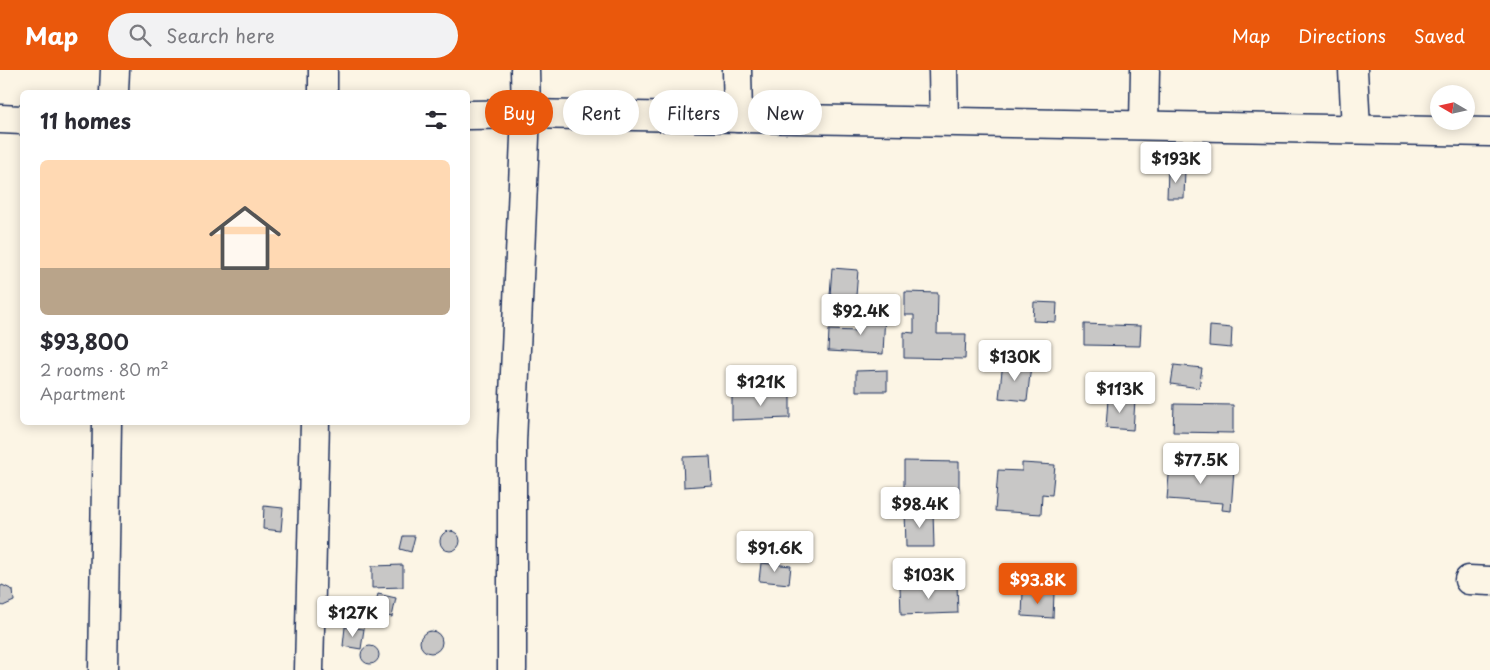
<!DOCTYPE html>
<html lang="en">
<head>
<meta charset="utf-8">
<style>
	:root { --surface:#fff; --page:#f2f2f3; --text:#2b2b33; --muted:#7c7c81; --line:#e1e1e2; --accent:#ea580c }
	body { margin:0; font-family:"Playpen Sans",sans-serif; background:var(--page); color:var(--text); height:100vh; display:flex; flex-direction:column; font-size:19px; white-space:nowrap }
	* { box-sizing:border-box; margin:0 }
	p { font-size:16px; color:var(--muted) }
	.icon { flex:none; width:28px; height:28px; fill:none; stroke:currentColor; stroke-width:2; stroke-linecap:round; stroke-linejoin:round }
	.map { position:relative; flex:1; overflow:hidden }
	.panel { position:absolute; left:20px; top:20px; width:450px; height:335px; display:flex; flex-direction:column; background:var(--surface); border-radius:8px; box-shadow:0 2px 12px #0003 }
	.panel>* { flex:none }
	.guide { position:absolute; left:485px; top:20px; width:475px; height:45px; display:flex; gap:10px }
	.needle { width:32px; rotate:279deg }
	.fabs { position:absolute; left:1430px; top:15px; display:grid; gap:10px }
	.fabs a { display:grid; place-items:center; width:45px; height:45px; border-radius:50%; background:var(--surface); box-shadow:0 2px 12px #0003; font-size:25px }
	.price { position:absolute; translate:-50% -42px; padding:0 11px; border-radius:5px; background:#fff; color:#222; font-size:16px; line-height:32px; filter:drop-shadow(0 1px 2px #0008) }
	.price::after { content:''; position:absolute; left:50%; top:30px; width:15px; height:11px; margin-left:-8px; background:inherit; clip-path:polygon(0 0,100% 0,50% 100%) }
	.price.current { background:var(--accent); color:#fff }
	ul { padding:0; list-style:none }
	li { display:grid; align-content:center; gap:10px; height:265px; padding:0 20px }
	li+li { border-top:1px solid var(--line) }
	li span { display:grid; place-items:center; height:155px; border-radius:8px; color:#555 }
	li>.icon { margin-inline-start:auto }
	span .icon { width:90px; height:90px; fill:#fffc; stroke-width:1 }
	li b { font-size:21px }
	h2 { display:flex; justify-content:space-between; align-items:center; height:60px; padding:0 20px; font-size:21px }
	.pill { padding:0 18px; border-radius:22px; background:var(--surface); box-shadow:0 2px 12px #0003; font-size:18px; line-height:45px }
	.pill.current { background:var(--accent); color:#fff }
	header { display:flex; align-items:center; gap:30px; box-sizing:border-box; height:70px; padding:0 25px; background:var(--accent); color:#fff }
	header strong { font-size:24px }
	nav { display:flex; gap:28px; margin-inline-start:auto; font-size:18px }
	.search { width:350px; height:45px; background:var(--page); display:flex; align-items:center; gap:12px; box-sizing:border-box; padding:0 18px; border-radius:28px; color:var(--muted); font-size:19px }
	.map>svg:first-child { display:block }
</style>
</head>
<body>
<header>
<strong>Map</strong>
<div class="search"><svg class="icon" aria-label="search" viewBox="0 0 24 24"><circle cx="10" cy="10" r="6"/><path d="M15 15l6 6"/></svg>Search here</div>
<nav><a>Map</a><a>Directions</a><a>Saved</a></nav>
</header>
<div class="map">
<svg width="1490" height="600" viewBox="0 0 1490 600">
	<rect width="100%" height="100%" fill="#fcf5e5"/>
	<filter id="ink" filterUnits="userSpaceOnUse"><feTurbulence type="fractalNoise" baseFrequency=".02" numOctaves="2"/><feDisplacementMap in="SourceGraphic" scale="10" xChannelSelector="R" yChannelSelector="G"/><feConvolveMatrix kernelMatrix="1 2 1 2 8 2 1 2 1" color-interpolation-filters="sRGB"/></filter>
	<g filter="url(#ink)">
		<g fill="#c8c7c6" stroke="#1b2f5e">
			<polygon points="1168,99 1185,100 1184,128 1167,128"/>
			<polygon points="832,198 858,200 856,226 830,225"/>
			<polygon points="905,222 938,223 937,264 966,264 965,289 904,288 904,262 914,263 914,245 905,245"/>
			<polygon points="1034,232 1057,233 1056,252 1033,251"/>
			<polygon points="859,241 885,243 883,284 828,281 829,260 858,261"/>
			<polygon points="1084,254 1141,256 1140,276 1084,275"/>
			<polygon points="1210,256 1232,258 1231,278 1209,276"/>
			<polygon points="1003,292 1031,295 1027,331 999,328"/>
			<polygon points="1174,295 1202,298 1199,318 1171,314"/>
			<polygon points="887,300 887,321 856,321 856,301"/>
			<polygon points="790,325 790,348 732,350 732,326"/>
			<polygon points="1108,329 1135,331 1133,360 1106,358"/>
			<polygon points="1174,334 1233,335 1233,363 1173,362"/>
			<polygon points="710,386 712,415 684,417 683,387"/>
			<polygon points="904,391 959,392 959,422 904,421"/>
			<polygon points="1022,393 1055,395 1052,425 1042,424 1041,444 995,441 998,400 1022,401"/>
			<polygon points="1170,394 1234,399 1231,441 1222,440 1223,433 1167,429"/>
			<polygon points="264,436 283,438 281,461 263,459"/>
			<polygon points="905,441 933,441 934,477 906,477"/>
			<circle cx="450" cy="471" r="10"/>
			<polygon points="403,466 415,466 411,482 400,479"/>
			<polygon points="761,493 791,496 789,514 759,511"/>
			<polygon points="403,495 403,517 372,518 372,496"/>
			<polygon points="1000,503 1026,504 1025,518 999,517"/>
			<polygon points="957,514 958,543 901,545 900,516"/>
			<polygon points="2,515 13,520 14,531 3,536 0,534 0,518"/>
			<polygon points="1023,522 1054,523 1053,548 1022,546"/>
			<polygon points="378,524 396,528 392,547 373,543"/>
			<polygon points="345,557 364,559 361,579 343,576"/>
			<circle cx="431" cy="572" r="11"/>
			<circle cx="370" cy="585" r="9"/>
		</g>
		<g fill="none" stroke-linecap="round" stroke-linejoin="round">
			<defs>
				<g id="street">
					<polyline points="323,0 323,22"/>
					<polyline points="737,0 738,48"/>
					<polyline points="943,0 944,51"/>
					<polyline points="1353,0 1356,59"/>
					<polyline points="114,22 115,0"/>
					<polyline points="468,45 526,44 1490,62"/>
					<polyline points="0,49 22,50"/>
					<polyline points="1144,55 1145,0"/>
					<polyline points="1469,510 1490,511"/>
					<polyline points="103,600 107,352"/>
					<polyline points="309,600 315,352"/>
					<polyline points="512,600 512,373 526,44 525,0"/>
				</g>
			</defs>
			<use href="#street" stroke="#1b2f5e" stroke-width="31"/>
			<use href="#street" stroke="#fcf5e5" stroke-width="28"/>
		</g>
	</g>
</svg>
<div class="fabs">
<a><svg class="needle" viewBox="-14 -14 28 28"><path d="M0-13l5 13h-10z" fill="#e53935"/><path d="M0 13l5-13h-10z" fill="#7c7c81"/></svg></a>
</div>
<b class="price" style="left:1176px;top:114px">$193K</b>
<b class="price" style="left:861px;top:266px">$92.4K</b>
<b class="price" style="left:1015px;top:312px">$130K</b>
<b class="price" style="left:761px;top:337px">$121K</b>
<b class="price" style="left:1120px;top:344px">$113K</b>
<b class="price" style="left:1201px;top:415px">$77.5K</b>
<b class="price" style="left:920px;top:459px">$98.4K</b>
<b class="price" style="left:775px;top:503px">$91.6K</b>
<b class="price" style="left:929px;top:530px">$103K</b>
<b class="price current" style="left:1038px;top:535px">$93.8K</b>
<b class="price" style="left:353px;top:568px">$127K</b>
<div class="guide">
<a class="pill current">Buy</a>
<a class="pill">Rent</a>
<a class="pill">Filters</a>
<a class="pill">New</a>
</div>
<section class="panel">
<h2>11 homes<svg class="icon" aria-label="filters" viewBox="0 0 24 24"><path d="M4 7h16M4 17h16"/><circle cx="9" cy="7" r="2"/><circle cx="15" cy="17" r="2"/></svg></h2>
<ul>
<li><span style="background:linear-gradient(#ffd9b3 70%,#b9a48a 0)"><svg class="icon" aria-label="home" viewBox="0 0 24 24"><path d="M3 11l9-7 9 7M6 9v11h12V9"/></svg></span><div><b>$93,800</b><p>2 rooms · 80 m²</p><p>Apartment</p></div></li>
</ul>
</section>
</div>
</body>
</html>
